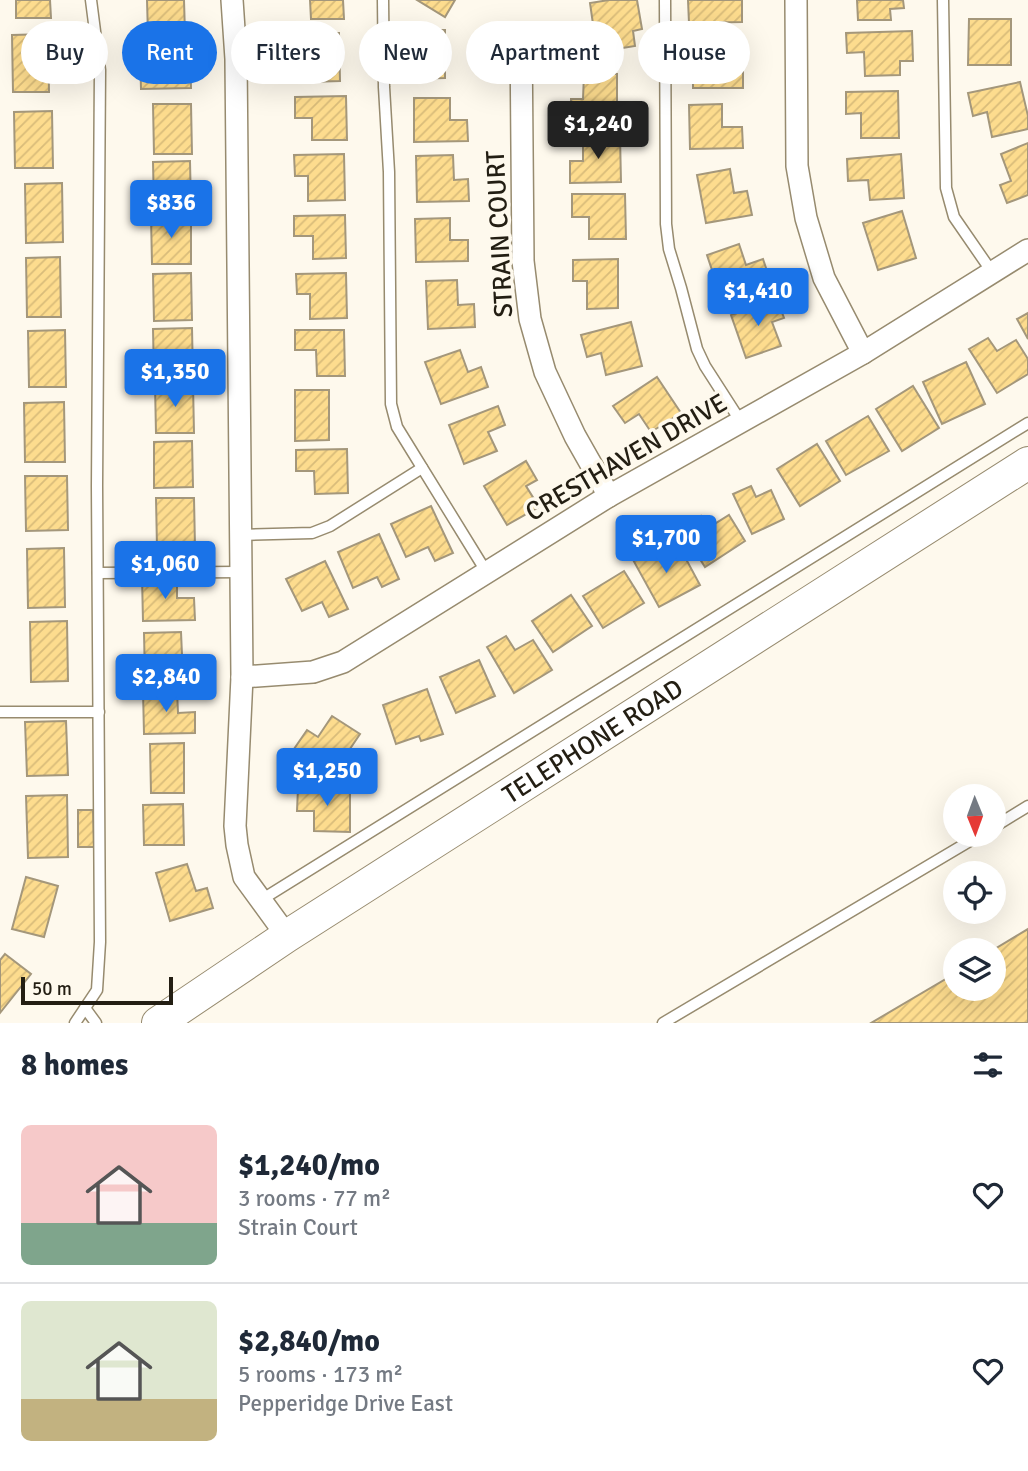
<!DOCTYPE html>
<html lang="en">
<head>
<meta charset="utf-8">
<style>
	:root { --surface:#fff; --page:#f6f6f7; --text:#1f2937; --muted:#747a83; --line:#e0e1e3; --accent:#1a73e8 }
	body { margin:0; font-family:Signika,sans-serif; background:var(--page); color:var(--text); height:100vh; display:flex; flex-direction:column; font-size:26px; white-space:nowrap }
	* { box-sizing:border-box; margin:0 }
	p { font-size:23px; color:var(--muted) }
	.icon { flex:none; width:38px; height:38px; fill:none; stroke:currentColor; stroke-width:2; stroke-linecap:round; stroke-linejoin:round }
	.map { position:relative; height:1023px; overflow:hidden }
	.panel { display:flex; flex-direction:column; background:var(--surface); flex:1 }
	.panel>* { flex:none }
	.banner { position:absolute; left:21px; top:21px; width:987px; height:63px; display:flex; gap:14px }
	.needle { width:46px; rotate:179deg }
	.controls { position:absolute; left:943px; top:784px; display:grid; gap:14px }
	.controls a { display:grid; place-items:center; width:63px; height:63px; border-radius:50%; background:var(--surface); box-shadow:0 7px 28px #0002; font-size:35px }
	.scale { position:absolute; left:21px; bottom:18px; width:152px; box-sizing:border-box; padding-left:7px; border:4px solid #231e13; border-top:0; font-size:19px; line-height:24px; white-space:nowrap; color:#231e13; -webkit-text-stroke:5px #fef9ed; paint-order:stroke }
	.price { position:absolute; translate:-50% -60px; padding:0 16px; border-radius:7px; background:var(--accent); color:#fff; font-size:23px; line-height:46px; filter:drop-shadow(0 2px 4px #0008) }
	.price::after { content:''; position:absolute; left:50%; top:42px; width:21px; height:16px; margin-left:-10px; background:inherit; clip-path:polygon(0 0,100% 0,50% 100%) }
	.price.on { background:#222; color:#fff }
	ul { padding:0; list-style:none }
	li { display:flex; align-items:center; gap:21px; height:175px; padding:0 21px }
	li+li { border-top:2px solid var(--line) }
	li span { display:grid; place-items:center; flex:none; width:196px; height:140px; border-radius:10px; color:#555 }
	li>.icon { margin-inline-start:auto }
	span .icon { width:84px; height:84px; fill:#fffc; stroke-width:1 }
	li b { font-size:30px }
	h2 { display:flex; justify-content:space-between; align-items:center; height:84px; padding:0 21px; font-size:30px }
	.tag { padding:0 24px; border-radius:32px; background:var(--surface); box-shadow:0 7px 28px #0002; font-size:24px; line-height:63px }
	.tag.on { background:var(--accent); color:#fff }
	.map>svg:first-child { display:block }
</style>
</head>
<body>
<div class="map">
<svg width="1028" height="1023" viewBox="0 0 1028 1023">
	<defs>
		<pattern id="building-hatch" width="6" height="6" patternUnits="userSpaceOnUse" patternTransform="scale(1.75)"><rect width="6" height="6" fill="#fddc8e"/><path d="M-1 1l2-2M0 6l6-6M5 7l2-2" fill="none" stroke="#d9bc7a"/></pattern>
	</defs>
	<rect width="100%" height="100%" fill="#fef9ed"/>
	<g fill="url(#building-hatch)" stroke="#a4977b" stroke-width="2">
		<polygon points="16,0 50,0 51,18 16,18"/>
		<polygon points="147,0 184,0 185,34 148,35"/>
		<polygon points="310,0 343,0 344,19 311,19"/>
		<polygon points="417,0 455,0 445,17"/>
		<polygon points="609,0 637,0 642,29 633,31 635,46 592,53 589,32 594,31 590,3"/>
		<polygon points="688,0 742,0 742,22 689,23"/>
		<polygon points="857,0 903,0 904,8 890,9 891,20 858,20"/>
		<polygon points="969,19 1011,19 1011,65 968,65"/>
		<polygon points="408,30 445,30 445,78 408,79"/>
		<polygon points="912,31 913,61 900,61 900,75 865,76 864,52 847,53 846,33"/>
		<polygon points="339,33 340,81 308,82 308,54 295,54 294,34"/>
		<polygon points="48,34 49,92 13,92 12,35"/>
		<polygon points="693,43 730,43 730,67 743,67 743,88 693,88"/>
		<polygon points="190,51 191,88 141,89 140,52"/>
		<polygon points="584,74 617,74 617,122 571,122 571,99 583,99"/>
		<polygon points="1020,82 1028,116 1028,129 992,137 987,112 973,116 968,93"/>
		<polygon points="898,91 899,138 861,138 861,113 846,114 846,92"/>
		<polygon points="346,96 347,140 312,140 312,118 295,118 295,97"/>
		<polygon points="414,98 450,98 450,120 467,120 468,141 414,142"/>
		<polygon points="153,104 191,104 192,154 154,154"/>
		<polygon points="722,104 722,127 742,127 743,148 690,149 689,105"/>
		<polygon points="52,111 53,168 15,168 14,112"/>
		<polygon points="620,136 621,182 570,183 570,161 583,161 583,137"/>
		<polygon points="1028,143 1028,195 1007,203 1000,185 1011,181 1001,154"/>
		<polygon points="344,154 345,200 308,201 308,176 295,176 294,155"/>
		<polygon points="901,154 904,198 870,200 868,180 848,181 847,159"/>
		<polygon points="453,155 454,180 468,179 469,201 417,202 416,156"/>
		<polygon points="190,161 191,207 154,208 153,162"/>
		<polygon points="730,169 734,193 747,191 752,215 706,223 697,175"/>
		<polygon points="62,183 63,242 26,243 25,184"/>
		<polygon points="572,194 625,194 626,239 589,239 589,217 572,217"/>
		<polygon points="902,211 916,258 878,270 863,223"/>
		<polygon points="345,215 346,258 313,259 313,236 294,236 294,216"/>
		<polygon points="151,217 191,217 191,264 152,264"/>
		<polygon points="450,218 450,240 468,240 468,261 416,262 415,219"/>
		<polygon points="739,244 746,265 763,259 770,280 721,297 707,255"/>
		<polygon points="60,257 61,317 27,317 26,258"/>
		<polygon points="618,259 618,308 587,309 587,281 573,281 573,260"/>
		<polygon points="191,273 192,320 154,321 153,274"/>
		<polygon points="346,273 347,318 310,319 310,294 297,294 296,274"/>
		<polygon points="457,280 458,305 474,304 475,327 428,329 426,281"/>
		<polygon points="777,299 784,318 772,322 781,346 746,358 731,315"/>
		<polygon points="1028,313 1028,339 1017,319"/>
		<polygon points="631,322 642,366 606,375 601,353 587,357 581,335"/>
		<polygon points="192,328 193,377 154,377 153,329"/>
		<polygon points="65,330 66,387 29,387 28,331"/>
		<polygon points="295,330 344,330 345,376 317,376 316,350 295,350"/>
		<polygon points="988,338 997,351 1016,340 1028,359 1028,374 997,393 969,349"/>
		<polygon points="460,350 468,372 481,367 488,387 441,404 425,362"/>
		<polygon points="966,362 985,404 942,424 923,382"/>
		<polygon points="657,377 681,413 651,432 639,414 625,423 613,406"/>
		<polygon points="193,384 194,433 156,433 155,385"/>
		<polygon points="913,386 939,428 902,451 876,409"/>
		<polygon points="295,390 329,390 329,440 295,441"/>
		<polygon points="64,402 65,462 25,462 24,403"/>
		<polygon points="498,406 505,425 488,432 497,451 464,464 449,425"/>
		<polygon points="868,416 889,451 846,475 826,441"/>
		<polygon points="192,441 193,487 154,488 154,442"/>
		<polygon points="817,444 840,481 800,506 777,469"/>
		<polygon points="347,449 348,493 315,494 314,471 296,471 296,450"/>
		<polygon points="526,461 537,480 526,486 539,507 507,525 484,486"/>
		<polygon points="25,476 67,476 68,530 26,531"/>
		<polygon points="751,486 756,497 771,490 784,519 752,534 733,494"/>
		<polygon points="156,498 194,498 195,547 157,548"/>
		<polygon points="431,506 453,553 435,561 428,547 406,557 391,524"/>
		<polygon points="729,515 745,541 705,567 681,529 701,516 708,528"/>
		<polygon points="379,534 399,579 382,587 377,577 353,588 338,552"/>
		<polygon points="679,546 700,585 659,607 632,558 649,549 655,559"/>
		<polygon points="64,548 65,607 28,608 27,549"/>
		<polygon points="325,561 348,609 329,617 322,602 302,611 286,579"/>
		<polygon points="624,571 644,603 603,628 583,596"/>
		<polygon points="142,577 177,577 177,598 194,598 195,620 143,621"/>
		<polygon points="571,595 592,626 553,652 532,621"/>
		<polygon points="67,621 68,681 31,682 30,622"/>
		<polygon points="181,632 182,655 195,655 195,678 145,679 144,633"/>
		<polygon points="506,636 515,650 533,640 552,670 514,693 487,647"/>
		<polygon points="479,660 495,696 456,713 440,677"/>
		<polygon points="427,689 443,734 421,741 419,736 396,744 383,705"/>
		<polygon points="177,690 178,713 195,712 195,733 144,734 143,691"/>
		<polygon points="332,716 360,734 333,774 294,749 307,730 318,737"/>
		<polygon points="66,721 68,775 27,776 25,722"/>
		<polygon points="184,743 184,793 151,793 150,744"/>
		<polygon points="298,788 350,788 350,832 314,831 314,811 297,811"/>
		<polygon points="67,795 68,857 28,858 26,796"/>
		<polygon points="183,804 184,845 144,845 143,805"/>
		<polygon points="78,810 93,810 94,847 78,847"/>
		<polygon points="187,864 196,891 207,888 213,908 170,921 156,873"/>
		<polygon points="26,877 58,886 44,937 12,929"/>
		<polygon points="1028,929 1028,1023 871,1023 956,973 956,989 994,989 993,950"/>
		<polygon points="5,954 31,974 0,1013 0,960"/>
	</g>
	<g fill="none" stroke-linecap="round" stroke-linejoin="round">
		<defs>
			<g id="service">
				<polyline points="383,0 384,87 389,172 391,404 397,427 487,573"/>
				<polyline points="665,0 666,224 669,249 681,288 697,349 705,366 741,422"/>
				<polyline points="943,0 946,188 954,217 992,272"/>
				<polyline points="240,535 312,533 330,526 422,468"/>
				<polyline points="98,573 241,572"/>
				<polyline points="0,712 99,712"/>
				<polyline points="994,827 1028,806"/>
				<polyline points="261,900 1028,423"/>
				<polyline points="85,1008 96,1023"/>
				<polyline points="75,1023 97,990 100,942 97,486 100,70 91,0"/>
				<polyline points="663,1023 980,835"/>
			</g>
			<g id="minor">
				<polyline points="232,0 236,59 242,677 235,826 237,845 244,877 287,936"/>
				<polyline points="796,0 797,166 806,218 824,278 863,353"/>
				<polyline points="521,35 523,261 530,319 545,372 575,436 609,496"/>
				<polyline points="242,677 313,672 343,662 609,496 863,353 1028,250"/>
			</g>
			<g id="secondary">
				<path id="s1" d="M158,1023L287,936L1028,463"/>
			</g>
		</defs>
		<use href="#service" stroke="#978b6f" stroke-width="13"/>
		<use href="#minor" stroke="#978b6f" stroke-width="24"/>
		<use href="#secondary" stroke="#978b6f" stroke-width="34"/>
		<use href="#service" stroke="#fff" stroke-width="10"/>
		<use href="#minor" stroke="#fff" stroke-width="21"/>
		<use href="#secondary" stroke="#fff" stroke-width="32"/>
	</g>
	<g text-anchor="middle" stroke-width="7" stroke-linejoin="round" paint-order="stroke">
		<g font-size="26" fill="#231e13" stroke="#fef9ed">
			<text transform="translate(499 234) rotate(-93)" y="9">STRAIN COURT</text>
			<text transform="translate(626 457) rotate(-30)" y="9">CRESTHAVEN DRIVE</text>
			<text dy="9" stroke="none"><textPath href="#s1" startOffset="518">TELEPHONE ROAD</textPath></text>
		</g>
	</g>
</svg>
<div class="controls">
<a><svg class="needle" viewBox="-14 -14 28 28"><path d="M0-13l5 13h-10z" fill="#e53935"/><path d="M0 13l5-13h-10z" fill="#747a83"/></svg></a>
<a><svg class="icon" aria-label="locate" viewBox="0 0 24 24"><circle cx="12" cy="12" r="6"/><path d="M12 2v4M12 18v4M2 12h4M18 12h4"/></svg></a>
<a><svg class="icon" aria-label="layers" viewBox="0 0 24 24"><path d="M12 4l9 5-9 5-9-5zM3 14l9 5 9-5"/></svg></a>
</div>
<div class="scale">50 m</div>
<b class="price on" style="left:598px;top:161px">$1,240</b>
<b class="price" style="left:171px;top:240px">$836</b>
<b class="price" style="left:758px;top:328px">$1,410</b>
<b class="price" style="left:175px;top:409px">$1,350</b>
<b class="price" style="left:666px;top:575px">$1,700</b>
<b class="price" style="left:165px;top:601px">$1,060</b>
<b class="price" style="left:166px;top:714px">$2,840</b>
<b class="price" style="left:327px;top:808px">$1,250</b>
<div class="banner">
<a class="tag">Buy</a>
<a class="tag on">Rent</a>
<a class="tag">Filters</a>
<a class="tag">New</a>
<a class="tag">Apartment</a>
<a class="tag">House</a>
</div>
</div>
<section class="panel">
<h2>8 homes<svg class="icon" aria-label="filters" viewBox="0 0 24 24"><path d="M4 7h16M4 17h16"/><circle cx="9" cy="7" r="2"/><circle cx="15" cy="17" r="2"/></svg></h2>
<ul>
<li><span style="background:linear-gradient(#f6c9c9 70%,#7fa58c 0)"><svg class="icon" aria-label="home" viewBox="0 0 24 24"><path d="M3 11l9-7 9 7M6 9v11h12V9"/></svg></span><div><b>$1,240/mo</b><p>3 rooms · 77 m²</p><p>Strain Court</p></div><svg class="icon" aria-label="heart" viewBox="0 0 24 24"><path d="M12 20l-8-8c-3-5 5-10 8-4 3-6 11-1 8 4z"/></svg></li>
<li><span style="background:linear-gradient(#dfe7d0 70%,#c2b280 0)"><svg class="icon" aria-label="home" viewBox="0 0 24 24"><path d="M3 11l9-7 9 7M6 9v11h12V9"/></svg></span><div><b>$2,840/mo</b><p>5 rooms · 173 m²</p><p>Pepperidge Drive East</p></div><svg class="icon" aria-label="heart" viewBox="0 0 24 24"><path d="M12 20l-8-8c-3-5 5-10 8-4 3-6 11-1 8 4z"/></svg></li>
</ul>
</section>
</body>
</html>
